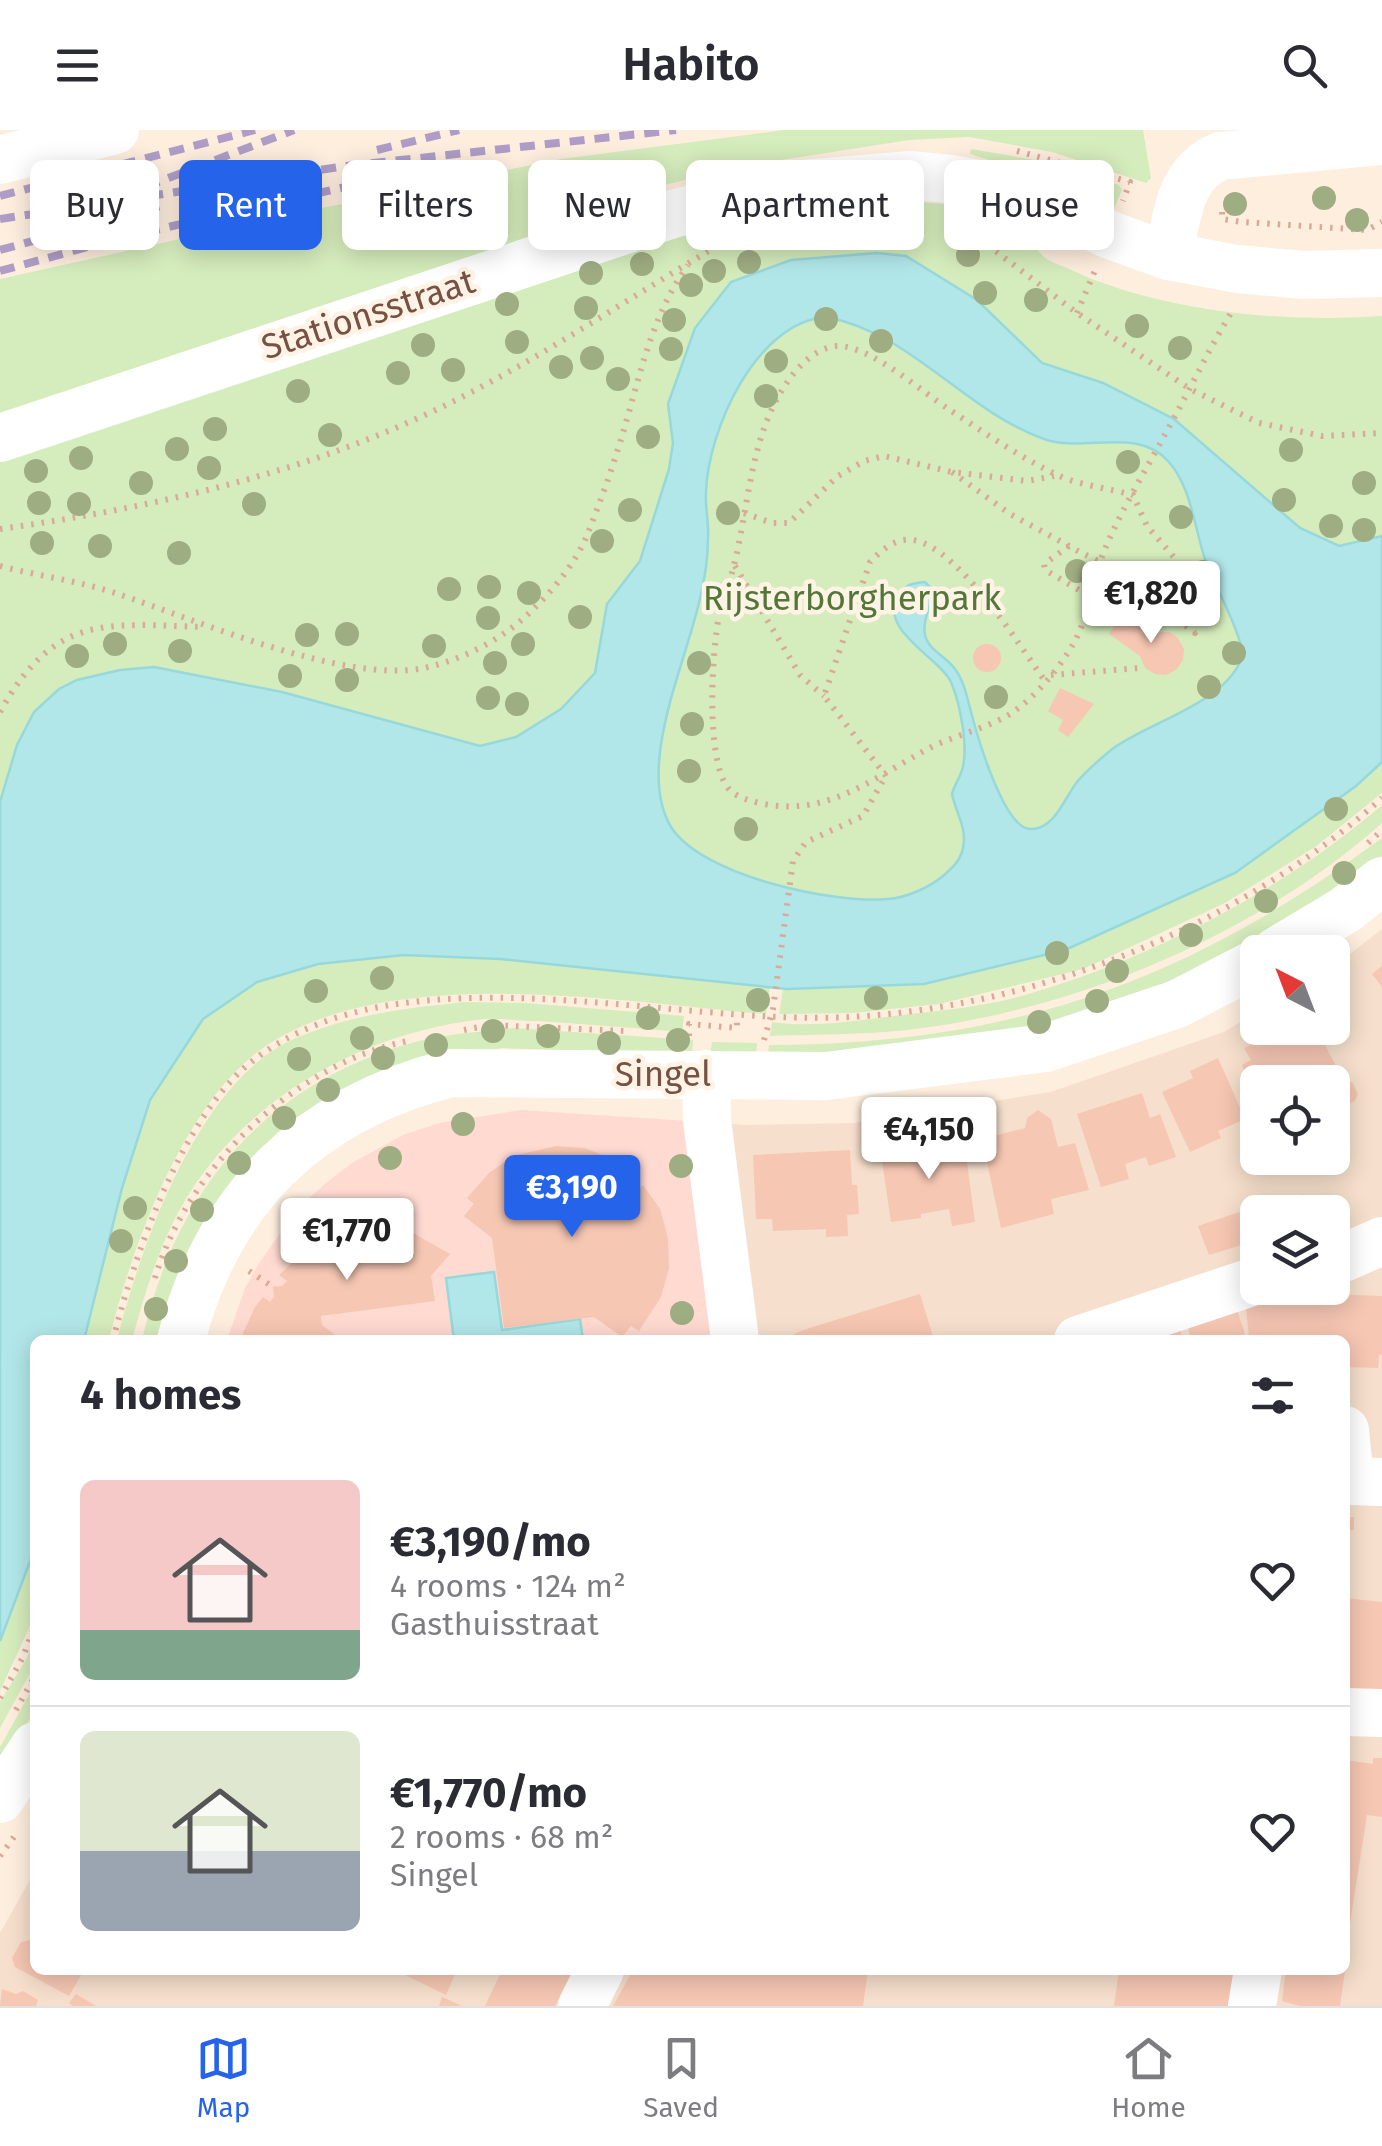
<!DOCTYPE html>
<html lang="en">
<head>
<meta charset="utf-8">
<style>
	:root { --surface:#fff; --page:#f2f2f3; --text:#2b2b33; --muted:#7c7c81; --line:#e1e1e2; --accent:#2563eb }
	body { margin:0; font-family:"Fira Sans",sans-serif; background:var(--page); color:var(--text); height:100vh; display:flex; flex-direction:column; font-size:38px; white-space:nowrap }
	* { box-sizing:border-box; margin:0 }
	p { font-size:32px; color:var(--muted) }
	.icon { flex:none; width:55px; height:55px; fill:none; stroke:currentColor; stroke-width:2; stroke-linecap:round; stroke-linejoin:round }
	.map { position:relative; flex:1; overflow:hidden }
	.sheet { position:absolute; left:30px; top:1205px; width:1320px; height:640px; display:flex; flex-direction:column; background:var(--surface); border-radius:15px; box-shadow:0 5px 25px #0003 }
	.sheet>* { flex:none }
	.guide { position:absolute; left:30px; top:30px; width:1322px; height:90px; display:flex; gap:20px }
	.needle { width:65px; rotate:318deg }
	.controls { position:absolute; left:1240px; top:805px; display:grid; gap:20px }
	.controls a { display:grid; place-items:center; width:110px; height:110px; border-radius:15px; background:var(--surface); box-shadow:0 5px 25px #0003; font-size:50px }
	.price { position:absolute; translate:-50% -85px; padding:0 22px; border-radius:10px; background:#fff; color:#222; font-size:32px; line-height:65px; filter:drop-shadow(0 2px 5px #0008) }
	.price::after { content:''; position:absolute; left:50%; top:60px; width:30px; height:22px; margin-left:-15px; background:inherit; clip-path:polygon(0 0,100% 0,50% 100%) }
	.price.selected { background:var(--accent); color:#fff }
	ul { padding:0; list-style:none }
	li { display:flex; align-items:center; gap:30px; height:250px; padding:0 50px }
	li+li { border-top:2px solid var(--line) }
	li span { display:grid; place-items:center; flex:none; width:280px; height:200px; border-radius:15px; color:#555 }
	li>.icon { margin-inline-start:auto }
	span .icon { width:120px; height:120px; fill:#fffc; stroke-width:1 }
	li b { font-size:42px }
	h2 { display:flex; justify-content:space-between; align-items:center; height:120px; padding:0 50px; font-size:42px }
	.tag { padding:0 35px; border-radius:15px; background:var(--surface); box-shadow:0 5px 25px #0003; font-size:35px; line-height:90px }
	.tag.selected { background:var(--accent); color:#fff }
	header { display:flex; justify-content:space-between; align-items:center; height:130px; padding:0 50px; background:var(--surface); font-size:45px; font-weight:600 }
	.tabs { display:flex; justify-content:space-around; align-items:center; height:140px; border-top:2px solid var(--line); background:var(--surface); font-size:28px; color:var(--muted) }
	.tabs a { display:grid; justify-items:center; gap:5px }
	.tabs .selected { color:var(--accent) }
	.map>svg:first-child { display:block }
</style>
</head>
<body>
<header><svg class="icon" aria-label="menu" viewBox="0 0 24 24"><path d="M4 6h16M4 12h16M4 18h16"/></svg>Habito<svg class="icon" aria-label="search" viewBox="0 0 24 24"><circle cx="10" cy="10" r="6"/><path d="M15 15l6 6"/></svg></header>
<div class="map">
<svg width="1382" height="1876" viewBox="0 0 1382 1876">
	<rect width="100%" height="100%" fill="#feeede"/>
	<path fill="#f6dfcc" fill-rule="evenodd" d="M1382,799V1876H0V1803L35,1741V1840H1345V1210H720L688,991L746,995L855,993L1051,962L1224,902L1257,882L1258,898H1332L1333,837ZM1258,952H1332V1028H1258ZM1258,1082H1332V1158H1258Z"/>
	<polygon fill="#ffdad1" points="521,980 688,991 720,1210 227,1210 245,1158 259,1133 299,1077 326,1053 352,1033 403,1005 439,993"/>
	<g fill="#d5ecbc">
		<path d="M785,0H1143L1151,48L1146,53L1052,22L970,7L909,10L692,44L685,50L635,62L656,114C755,82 908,55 1008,86C1028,92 1030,112 1042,125C1048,132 1061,135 1069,139C1161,182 1282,193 1382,186V663L1315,717L1225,773L1083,839L939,874L854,883L779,884L783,859L770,857L766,884C620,872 377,829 255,924C180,983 131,1120 109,1210H35V1485L0,1561V149L297,83L561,29Z"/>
		<polygon points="971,19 1052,33 1119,55 1122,60 1109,90 1098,73 1043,47 970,24"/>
		<path d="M1382,675V693C1257,805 1074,881 907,900C862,905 816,904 770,906L772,892C811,898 854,891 893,886C933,881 975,878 1014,868C1141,834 1283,761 1382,675Z"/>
		<path d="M1382,708V726L1283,793L1201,838L1114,875L985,913L767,929L769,915C1013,914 1186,852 1382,708Z"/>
		<path d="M465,872L526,873L684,886L682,902C634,898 586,894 538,891C520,891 502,888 484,889C361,902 239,971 179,1081C157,1122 144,1166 132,1210H117C141,1115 198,951 294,909C349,885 406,878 465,872Z"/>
		<path d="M513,898L693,910L692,926L503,918L451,926L347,963L163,1210H142C176,1060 264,954 415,912C446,904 480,902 513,898Z"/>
		<polygon points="712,912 757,913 756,930 710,926"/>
		<polygon points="35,1508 35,1534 0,1598 0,1572 27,1528"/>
		<polygon points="35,1554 35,1580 0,1638 0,1617"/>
	</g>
	<g fill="#b2e7e9" stroke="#97d8db" stroke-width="2.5" fill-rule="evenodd">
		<path d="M877,123L906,126L977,170L1042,233L1103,253L1174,289L1300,398L1339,416L1382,406V632L1356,656L1235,743L1065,820L924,854L787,859L500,829L404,825L318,834L257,852L203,889L150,970L122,1058L84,1210H35V1418L0,1511V672L17,615L34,582L59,559L77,550L120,540L154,537L282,562L480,616L516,607L561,579L595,543L607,474L640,431L669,339L673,313L668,274L695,198L731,152L791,130ZM826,187C912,203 963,280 1044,309C1083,323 1137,296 1168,331C1193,358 1195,405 1208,438C1220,466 1236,493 1243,523C1232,572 1147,592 1111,620C1099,630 1087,640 1077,652C1065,667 1055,699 1031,699C1004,700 977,605 971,582C967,567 964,551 955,539C947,527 928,520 925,505C922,492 931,474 934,461L925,452C914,453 905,454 899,465C876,499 940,528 951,552C960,573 970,621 961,643C958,651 954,656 952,664C956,684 969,700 962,722C959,732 951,739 943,746C930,757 906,768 888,769C833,774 702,746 671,697C635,637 687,531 700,468C705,448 708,428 708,408C709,393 705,378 706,362C708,300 756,192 826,187Z"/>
		<polygon points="494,1142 502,1200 580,1189 583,1210 454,1210 446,1148"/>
	</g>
	<g fill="#f6c7b3">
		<polygon points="1133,487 1156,502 1169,502 1178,508 1184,519 1183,530 1176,540 1166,545 1155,544 1145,538 1140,526 1109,504 1118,490 1127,497"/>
		<circle cx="987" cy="528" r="14"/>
		<polygon points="1060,558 1094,574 1068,607 1058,600 1063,590 1048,581"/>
		<polygon points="1382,836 1382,857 1372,844"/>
		<polygon points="1300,898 1332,898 1337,907 1324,913 1343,950 1352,952 1358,964 1355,971 1338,979 1340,983 1332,987 1332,952 1258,952 1257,977 1242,935 1251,930 1244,918 1273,904 1275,909"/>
		<polygon points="1218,928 1245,989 1218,1001 1221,1008 1190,1022 1162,962 1193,948 1190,941"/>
		<polygon points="1142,963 1150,988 1160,984 1176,1027 1149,1036 1146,1027 1125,1034 1129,1049 1101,1057 1077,984"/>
		<polygon points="1038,980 1051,989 1058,1017 1075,1013 1089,1060 1051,1069 1054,1084 1001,1098 982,1009 1025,998 1027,988"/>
		<polygon points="937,1009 937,1014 955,1011 965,1018 975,1092 952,1096 949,1079 921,1084 921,1088 891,1092 882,1031 891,1021 907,1018 907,1014"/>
		<polygon points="556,1016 585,1018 607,1027 605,1031 625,1048 640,1058 643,1055 660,1079 668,1108 669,1138 661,1167 639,1201 631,1196 622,1207 594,1187 504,1198 492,1108 464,1086 474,1074 467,1068 489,1043 513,1026"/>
		<polygon points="850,1020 852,1055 857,1055 859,1084 847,1085 848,1106 826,1107 826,1099 773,1101 772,1089 756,1089 753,1025"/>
		<polygon points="1303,1064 1309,1076 1298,1081 1293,1068"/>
		<polygon points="1275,1070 1279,1082 1258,1082 1258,1110 1209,1125 1198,1096"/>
		<polygon points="384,1097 413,1103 450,1124 431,1146 435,1171 321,1186 322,1195 342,1210 240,1210 255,1177 263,1167 270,1172 274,1167 273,1157 282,1156 287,1151 279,1145 307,1119 344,1102"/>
		<polygon points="1296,1163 1382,1166 1382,1225 1379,1225 1378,1238 1345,1237 1345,1210 1249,1208 1246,1178"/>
		<polygon points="920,1164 934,1210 782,1210 803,1200"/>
		<polygon points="1237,1180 1245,1204 1238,1206 1239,1210 1191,1210 1188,1197"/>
		<polygon points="1180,1199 1183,1210 1151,1210"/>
		<rect x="1345" y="1387" width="9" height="13"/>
		<polygon points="1345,1468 1382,1472 1382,1559 1345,1559"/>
		<polygon points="1373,1628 1382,1628 1382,1687 1367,1685 1345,1825 1345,1630 1373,1634"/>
		<polygon points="31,1810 35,1812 35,1840 84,1840 69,1866 15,1837 12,1828 21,1812"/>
		<polygon points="395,1840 457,1840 446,1865"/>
		<polygon points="502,1840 573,1840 555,1876 485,1876"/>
		<polygon points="633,1840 868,1840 863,1876 613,1876"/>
		<polygon points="1119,1840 1234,1840 1229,1876 1114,1876"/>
		<polygon points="1286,1840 1345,1840 1340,1876 1300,1876 1282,1871"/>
		<polygon points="2,1859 16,1864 23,1861 38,1870 36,1876 0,1876"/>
		<polygon points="76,1864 96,1876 73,1876 69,1873"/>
		<polygon points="442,1867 462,1876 439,1876"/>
	</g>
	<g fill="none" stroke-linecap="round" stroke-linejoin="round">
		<g stroke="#daaa97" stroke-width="6" stroke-dasharray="2.5 8" stroke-linecap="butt">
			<polyline points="1017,21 1130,52 1123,71"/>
			<polyline points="1222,82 1222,89 1242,92 1367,100 1382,92"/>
			<polyline points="952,93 981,110 1077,183 1190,259 1259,293 1322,306 1382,303"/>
			<polyline points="1077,183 1096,138"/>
			<path d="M952,342L1010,384L1069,416L1078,421C1107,436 1141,447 1155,478H1163L1195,503L1197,492L1195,476L1185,440L1147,396L1133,365C1108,358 1076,355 1053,343C1017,325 983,302 950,280C922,262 872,217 839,216C817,216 797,237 786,254C750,307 749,376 734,435C730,452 723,469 719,486C712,520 704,640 732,662C746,673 780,678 798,676C843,673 884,643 922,622C948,607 979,601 1005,587C1033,571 1061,537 1076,509C1087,487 1091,460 1098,437C1115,389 1144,344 1168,299C1190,259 1210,217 1234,178"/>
			<polyline points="744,383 772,393 789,393 838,346 864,331 884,326 952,342 1027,351 1054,346"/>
			<path d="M0,399C159,377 316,341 460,268C548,223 631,167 717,116"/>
			<polyline points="1069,416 1044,434 1045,440 1089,466"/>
			<path d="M0,436C39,446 80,451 118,464C196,490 345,554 424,538C461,530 497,512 525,487C550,464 575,435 588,403C598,377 608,351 616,325C638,259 647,192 688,135"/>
			<polyline points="735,436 800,545 824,566"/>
			<polyline points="1051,545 1139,538"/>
			<path d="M0,582C55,483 106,494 205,497"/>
			<path d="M886,646L824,566L870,432C879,423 889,413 903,410C950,402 1020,517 1045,551"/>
			<polyline points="1368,713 1382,700"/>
			<polyline points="464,900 489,895 626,901"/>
			<polyline points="689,906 689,894 737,898 737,885"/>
			<polyline points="764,910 773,879 793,731 806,712 863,686 885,647"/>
			<polyline points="249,1141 273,1157"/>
			<path d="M155,1148C187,1039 295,933 408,911"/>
			<path d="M113,1210C134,1126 183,983 255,929C404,815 673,897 850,887C1039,877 1241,795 1382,668"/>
			<polyline points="0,1568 23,1527 35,1495"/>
			<polyline points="16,1580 35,1546"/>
			<polyline points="0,1726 14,1707"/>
		</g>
		<g stroke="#fff" stroke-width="48">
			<polyline points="0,30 115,0"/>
			<path d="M1168,126C1178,86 1178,44 1220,26L1382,11"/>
			<polyline points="0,308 676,83 803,54 910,45 950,49 984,55 1050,77 1110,105 1168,126 1237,139 1303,145 1382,143"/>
			<polyline points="1275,822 1345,780 1382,751"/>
			<polyline points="706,944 707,990 735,1210"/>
			<polyline points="1332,1133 1382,1111"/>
			<path d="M181,1210C218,1068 308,979 451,943L826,946L1046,918L1177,874L1258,832"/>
			<polyline points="1078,1210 1258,1150"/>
			<polyline points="1345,1300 1350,1351 1382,1352"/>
			<polyline points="1345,1582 1382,1583"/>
			<polyline points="0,1669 35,1616"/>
			<polyline points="582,1876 600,1840"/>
			<polyline points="1252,1876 1258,1840"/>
		</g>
		<g stroke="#af9dc7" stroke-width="8" stroke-dasharray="15 10" stroke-linecap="butt">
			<polyline points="377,20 459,0"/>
			<polyline points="145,57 294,0"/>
			<polyline points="0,66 255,0"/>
			<polyline points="0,89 346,36 676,0"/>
			<polyline points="0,120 164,75"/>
			<polyline points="0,141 124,107 434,37"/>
		</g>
	</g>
	<g fill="#9fad83">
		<circle cx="1324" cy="68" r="12"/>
		<circle cx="1235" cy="74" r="12"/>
		<circle cx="1357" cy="90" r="12"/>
		<circle cx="869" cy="94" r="12"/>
		<circle cx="828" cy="98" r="12"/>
		<circle cx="968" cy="125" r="12"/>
		<circle cx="749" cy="132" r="12"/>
		<circle cx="642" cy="134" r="12"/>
		<circle cx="714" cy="141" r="12"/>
		<circle cx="591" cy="143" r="12"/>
		<circle cx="691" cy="155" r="12"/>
		<circle cx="985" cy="163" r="12"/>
		<circle cx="1036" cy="170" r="12"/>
		<circle cx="507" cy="174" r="12"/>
		<circle cx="586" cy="178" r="12"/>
		<circle cx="826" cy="189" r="12"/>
		<circle cx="674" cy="190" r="12"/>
		<circle cx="1137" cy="196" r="12"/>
		<circle cx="881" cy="211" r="12"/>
		<circle cx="517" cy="212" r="12"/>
		<circle cx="423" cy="215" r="12"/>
		<circle cx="1180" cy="218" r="12"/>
		<circle cx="671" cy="219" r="12"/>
		<circle cx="592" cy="228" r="12"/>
		<circle cx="776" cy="231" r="12"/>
		<circle cx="561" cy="237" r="12"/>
		<circle cx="453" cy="240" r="12"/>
		<circle cx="398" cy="243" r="12"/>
		<circle cx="618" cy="249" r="12"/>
		<circle cx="298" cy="261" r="12"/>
		<circle cx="766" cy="266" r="12"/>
		<circle cx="215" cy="299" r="12"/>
		<circle cx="330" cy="305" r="12"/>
		<circle cx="648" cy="307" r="12"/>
		<circle cx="177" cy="319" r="12"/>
		<circle cx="1291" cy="320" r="12"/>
		<circle cx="81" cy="328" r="12"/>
		<circle cx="1128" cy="332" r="12"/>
		<circle cx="209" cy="338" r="12"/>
		<circle cx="36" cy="341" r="12"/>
		<circle cx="141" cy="353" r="12"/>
		<circle cx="1364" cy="353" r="12"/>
		<circle cx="1284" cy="370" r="12"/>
		<circle cx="39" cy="373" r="12"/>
		<circle cx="79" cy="374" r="12"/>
		<circle cx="254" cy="374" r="12"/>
		<circle cx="630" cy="380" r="12"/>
		<circle cx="728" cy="383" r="12"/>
		<circle cx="1181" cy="387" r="12"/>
		<circle cx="1331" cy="396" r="12"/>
		<circle cx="1364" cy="400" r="12"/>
		<circle cx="602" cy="411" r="12"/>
		<circle cx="42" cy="413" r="12"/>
		<circle cx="100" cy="416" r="12"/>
		<circle cx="179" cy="423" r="12"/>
		<circle cx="1077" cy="441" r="12"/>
		<circle cx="1203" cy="442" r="12"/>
		<circle cx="489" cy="457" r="12"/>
		<circle cx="449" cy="459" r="12"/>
		<circle cx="529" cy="463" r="12"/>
		<circle cx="580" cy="487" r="12"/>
		<circle cx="488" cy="488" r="12"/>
		<circle cx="347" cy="504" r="12"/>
		<circle cx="307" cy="505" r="12"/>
		<circle cx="115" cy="514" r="12"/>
		<circle cx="523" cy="514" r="12"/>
		<circle cx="434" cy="516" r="12"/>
		<circle cx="180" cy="521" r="12"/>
		<circle cx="1234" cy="523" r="12"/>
		<circle cx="77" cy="526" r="12"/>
		<circle cx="495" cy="533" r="12"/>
		<circle cx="699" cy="533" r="12"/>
		<circle cx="290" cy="546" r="12"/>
		<circle cx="347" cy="550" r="12"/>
		<circle cx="1209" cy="557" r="12"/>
		<circle cx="996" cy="567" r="12"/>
		<circle cx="488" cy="568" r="12"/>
		<circle cx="517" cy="574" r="12"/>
		<circle cx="692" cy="594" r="12"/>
		<circle cx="689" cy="641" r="12"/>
		<circle cx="1336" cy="679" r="12"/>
		<circle cx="746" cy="699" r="12"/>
		<circle cx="1344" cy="743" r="12"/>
		<circle cx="1266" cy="771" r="12"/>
		<circle cx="1191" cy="805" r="12"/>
		<circle cx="1057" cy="823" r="12"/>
		<circle cx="1117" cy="841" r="12"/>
		<circle cx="382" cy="848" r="12"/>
		<circle cx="316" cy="861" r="12"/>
		<circle cx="876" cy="868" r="12"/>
		<circle cx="758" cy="870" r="12"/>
		<circle cx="1097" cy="871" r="12"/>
		<circle cx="648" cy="888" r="12"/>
		<circle cx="1039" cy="892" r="12"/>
		<circle cx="493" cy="901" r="12"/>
		<circle cx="548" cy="906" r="12"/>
		<circle cx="362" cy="908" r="12"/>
		<circle cx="678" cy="910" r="12"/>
		<circle cx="609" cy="913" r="12"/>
		<circle cx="436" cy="915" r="12"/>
		<circle cx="383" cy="928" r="12"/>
		<circle cx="299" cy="929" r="12"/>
		<circle cx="328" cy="960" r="12"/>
		<circle cx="284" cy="988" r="12"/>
		<circle cx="463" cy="994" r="12"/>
		<circle cx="390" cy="1028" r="12"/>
		<circle cx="239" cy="1033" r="12"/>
		<circle cx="681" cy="1036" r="12"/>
		<circle cx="135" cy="1078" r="12"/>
		<circle cx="202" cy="1080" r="12"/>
		<circle cx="121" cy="1111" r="12"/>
		<circle cx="176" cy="1131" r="12"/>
		<circle cx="156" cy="1179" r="12"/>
		<circle cx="682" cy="1183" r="12"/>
	</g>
	<g text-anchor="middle" stroke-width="9" stroke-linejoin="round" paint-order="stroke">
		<g font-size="35" fill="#765144" stroke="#fff3e6">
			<text transform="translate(368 184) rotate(-18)" y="12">Stationsstraat</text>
			<text x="663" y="956">Singel</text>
		</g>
		<g font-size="35" fill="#527739" stroke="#fff3e6">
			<text x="852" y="480">Rijsterborgherpark</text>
		</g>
	</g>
</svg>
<div class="controls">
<a><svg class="needle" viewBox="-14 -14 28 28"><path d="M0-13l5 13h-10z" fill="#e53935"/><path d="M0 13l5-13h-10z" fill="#7c7c81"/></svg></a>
<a><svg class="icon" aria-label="locate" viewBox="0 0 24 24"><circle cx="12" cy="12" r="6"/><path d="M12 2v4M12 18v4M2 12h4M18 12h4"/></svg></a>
<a><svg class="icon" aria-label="layers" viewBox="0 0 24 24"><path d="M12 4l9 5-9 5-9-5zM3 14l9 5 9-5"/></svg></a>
</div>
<b class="price" style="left:1151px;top:516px">€1,820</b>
<b class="price" style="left:929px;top:1052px">€4,150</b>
<b class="price selected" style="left:572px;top:1110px">€3,190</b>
<b class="price" style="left:347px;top:1153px">€1,770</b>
<div class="guide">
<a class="tag">Buy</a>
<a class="tag selected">Rent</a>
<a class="tag">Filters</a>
<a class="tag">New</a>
<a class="tag">Apartment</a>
<a class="tag">House</a>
</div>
<section class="sheet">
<h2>4 homes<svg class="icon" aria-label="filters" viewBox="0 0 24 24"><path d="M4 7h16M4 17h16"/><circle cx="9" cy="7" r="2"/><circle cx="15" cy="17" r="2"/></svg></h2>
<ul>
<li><span style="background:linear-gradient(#f6c9c9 75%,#7fa58c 0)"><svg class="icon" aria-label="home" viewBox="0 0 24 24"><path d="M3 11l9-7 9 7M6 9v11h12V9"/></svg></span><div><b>€3,190/mo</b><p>4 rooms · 124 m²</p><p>Gasthuisstraat</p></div><svg class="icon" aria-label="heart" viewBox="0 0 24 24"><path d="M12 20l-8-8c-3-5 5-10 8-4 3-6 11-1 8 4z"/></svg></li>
<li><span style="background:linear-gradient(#dfe7d0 60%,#9aa5b1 0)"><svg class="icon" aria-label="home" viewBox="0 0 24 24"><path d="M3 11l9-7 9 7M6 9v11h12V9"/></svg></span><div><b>€1,770/mo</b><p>2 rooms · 68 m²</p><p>Singel</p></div><svg class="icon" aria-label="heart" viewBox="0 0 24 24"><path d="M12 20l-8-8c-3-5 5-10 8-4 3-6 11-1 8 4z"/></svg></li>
</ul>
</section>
</div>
<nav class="tabs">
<a class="selected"><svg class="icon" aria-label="map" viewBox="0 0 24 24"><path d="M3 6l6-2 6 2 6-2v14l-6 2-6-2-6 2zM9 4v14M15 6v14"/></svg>Map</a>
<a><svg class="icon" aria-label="saved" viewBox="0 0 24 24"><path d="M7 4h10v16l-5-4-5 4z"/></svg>Saved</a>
<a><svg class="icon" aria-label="home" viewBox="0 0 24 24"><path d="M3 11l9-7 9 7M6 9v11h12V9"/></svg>Home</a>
</nav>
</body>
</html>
